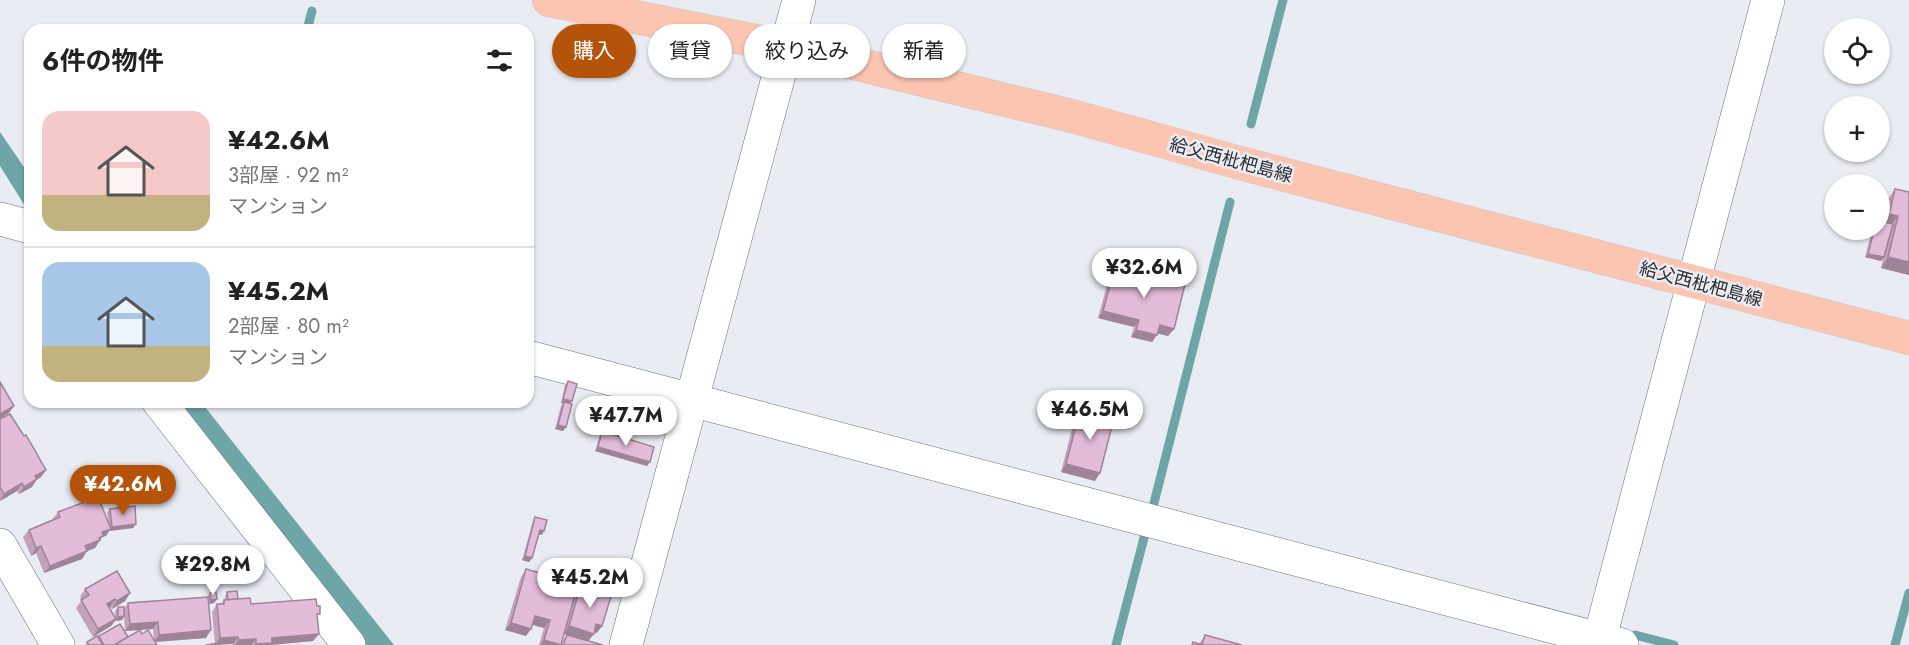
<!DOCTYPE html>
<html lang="ja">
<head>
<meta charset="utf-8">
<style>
	:root { --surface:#fff; --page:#f6f6f6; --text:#222; --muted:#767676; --line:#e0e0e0; --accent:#b45309 }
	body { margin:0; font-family:Jost,"Noto Sans JP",sans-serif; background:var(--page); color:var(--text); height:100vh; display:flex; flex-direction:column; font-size:22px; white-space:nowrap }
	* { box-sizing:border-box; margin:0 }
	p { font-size:20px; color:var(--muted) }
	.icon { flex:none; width:33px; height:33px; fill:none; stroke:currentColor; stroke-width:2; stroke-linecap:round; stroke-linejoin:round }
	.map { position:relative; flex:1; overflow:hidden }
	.details { position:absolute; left:24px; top:24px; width:510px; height:384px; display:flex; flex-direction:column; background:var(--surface); border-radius:18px; box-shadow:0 2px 4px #0004 }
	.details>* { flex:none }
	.guide { position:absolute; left:552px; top:24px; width:570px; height:54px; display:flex; gap:12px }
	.tools { position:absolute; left:1824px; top:18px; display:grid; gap:12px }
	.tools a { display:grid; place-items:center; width:66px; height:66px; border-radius:50%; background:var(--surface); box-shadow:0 2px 4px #0004; font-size:30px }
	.price { position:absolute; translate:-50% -51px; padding:0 14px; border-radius:21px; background:#fff; color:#222; font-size:20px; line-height:39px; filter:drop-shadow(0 2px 3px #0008) }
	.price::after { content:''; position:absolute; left:50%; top:36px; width:18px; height:14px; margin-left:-9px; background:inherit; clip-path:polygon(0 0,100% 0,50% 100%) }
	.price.current { background:var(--accent); color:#fff }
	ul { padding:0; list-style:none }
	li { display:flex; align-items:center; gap:18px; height:150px; padding:0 18px }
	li+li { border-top:2px solid var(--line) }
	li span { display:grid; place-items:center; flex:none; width:168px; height:120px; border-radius:18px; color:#555 }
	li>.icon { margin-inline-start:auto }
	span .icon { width:72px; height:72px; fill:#fffc; stroke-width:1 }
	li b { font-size:26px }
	h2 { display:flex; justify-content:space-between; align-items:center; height:72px; padding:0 18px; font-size:26px }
	.pill { padding:0 21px; border-radius:27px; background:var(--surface); box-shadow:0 2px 4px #0004; font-size:21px; line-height:54px }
	.pill.current { background:var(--accent); color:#fff }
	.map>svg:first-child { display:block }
</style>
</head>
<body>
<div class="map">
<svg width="1909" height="645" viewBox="0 0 1909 645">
	<rect width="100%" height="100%" fill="#e9ecf3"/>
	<g fill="#6ea6a7">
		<polygon points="0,132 30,176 30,214 0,166"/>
		<polygon points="173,402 201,402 394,645 365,645"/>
	</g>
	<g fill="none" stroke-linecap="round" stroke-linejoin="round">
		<g stroke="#6ea6a7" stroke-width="9">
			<polyline points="307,30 312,11"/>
			<polyline points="1251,124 1283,0"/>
			<polyline points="1153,507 1230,202"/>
			<polyline points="1635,635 1674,645"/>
			<polyline points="1116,645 1145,534"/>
			<polyline points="1895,645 1909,593"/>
		</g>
		<defs>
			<g id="minor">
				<polyline points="0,219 30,227"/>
				<polyline points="528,357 1622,645"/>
				<polyline points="159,402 349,645"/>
				<polyline points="0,545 58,645"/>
				<polyline points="626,645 799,0"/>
				<polyline points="1598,645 1768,0"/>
			</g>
			<polyline id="major" points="549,0 787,47 1072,116 1240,163 1909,338"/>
		</defs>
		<use href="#minor" stroke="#6e7177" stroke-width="34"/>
		<use href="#major" stroke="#c8c8c9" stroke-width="34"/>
		<use href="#minor" stroke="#fff" stroke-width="33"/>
		<use href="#major" stroke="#fbc5b1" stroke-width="33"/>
	</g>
	<g fill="#c3a2bb" fill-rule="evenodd">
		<polygon points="1895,189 1909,192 1909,275 1881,268 1883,259 1881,261 1865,257 1872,230 1880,230 1880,200 1882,197 1888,199"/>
		<polygon points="1115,266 1174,329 1168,336 1158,333 1152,342 1131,337 1134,327 1098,318 1110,274"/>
		<polygon points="568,381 570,404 566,427 563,431 555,429 561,406 563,404 561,403 565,385"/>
		<polygon points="1080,410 1095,481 1061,472 1075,417"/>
		<polygon points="0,419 24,436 46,470 41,477 37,479 32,487 19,494 17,491 0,501"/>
		<polygon points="602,431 647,466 595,451 600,435"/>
		<polygon points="110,509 136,524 133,528 109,531 106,536 102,537 95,548 87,551 82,559 44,573 36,553 31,556 23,537 29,530 52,520 58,512 108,521 107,512"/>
		<polygon points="535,517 542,535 539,534 529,562 522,560 533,521"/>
		<polygon points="526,569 561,645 539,645 544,628 532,624 531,629 526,636 505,630 521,577"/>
		<polygon points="581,584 597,633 594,632 589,641 603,645 562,645 564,639 567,635 575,637 564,634 576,592"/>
		<path d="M85,589L130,593L125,601L112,609L110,607H109L115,618V611L118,607L124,609L128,603L207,597L210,593L217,599L214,603L209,604L206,638L155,642L157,645H85L87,642L99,636L125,631L124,617L122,620L116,621V620L111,626L93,637L76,608L82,600L80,597ZM153,629L154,640L142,634L140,630ZM140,630L128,637L125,631Z"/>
		<polygon points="227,592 238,599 251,604 317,618 319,634 313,641 270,645 233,645 233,644 215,644 212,612 217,604 221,604 224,600 225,600 225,596"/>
		<polygon points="1205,635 1242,645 1191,645 1193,642 1199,644"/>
	</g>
	<g fill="#9f8498">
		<polygon points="1889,214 1898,216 1891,226 1881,225"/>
		<polygon points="1868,254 1884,257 1881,261 1865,257"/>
		<polygon points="1888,257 1909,262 1909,275 1881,268"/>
		<polygon points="1103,311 1139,320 1134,327 1098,318"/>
		<polygon points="1160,325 1174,329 1168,336 1155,333"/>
		<polygon points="1136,330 1157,335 1152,342 1131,337"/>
		<polygon points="563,399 572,401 569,405 561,403"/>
		<polygon points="14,406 9,413 0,419 0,414"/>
		<polygon points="558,425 566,427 563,431 555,429"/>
		<polygon points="598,447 650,462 647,466 595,451"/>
		<polygon points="1066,464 1100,473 1095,481 1061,472"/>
		<polygon points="46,470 41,477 30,483 35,476"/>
		<polygon points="37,479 32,487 19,494 24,487"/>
		<polygon points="22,483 17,491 0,501 4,494"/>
		<polygon points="136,524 133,528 109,531 106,536 102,537 95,548 80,554 85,546 102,532 110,529 112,527"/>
		<polygon points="540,530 544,531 542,535 538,534"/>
		<polygon points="41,546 36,553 31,556 36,548"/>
		<polygon points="87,551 82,559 44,573 50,566"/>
		<polygon points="525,556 532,558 529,562 522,560"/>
		<polygon points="130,593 125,601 112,609 117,601"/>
		<polygon points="115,599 110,607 102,611 107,604"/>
		<polygon points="217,599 214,603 208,604 211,600"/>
		<polygon points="124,616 122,620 116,621 118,617"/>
		<polygon points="535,616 550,620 544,628 529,624"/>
		<polygon points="116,619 111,626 93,637 98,629"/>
		<polygon points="158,622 153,629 125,631 130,624"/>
		<polygon points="511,623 531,629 526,636 505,630"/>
		<polygon points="596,624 602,626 597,633 591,631"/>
		<polygon points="569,626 594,634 588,641 564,634"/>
		<polygon points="211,630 206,638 154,642 159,635"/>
		<polygon points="319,634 313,641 270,645 255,645 272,638"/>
		<polygon points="238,637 233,644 215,645 220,638"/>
		<polygon points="256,639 251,645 235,645 239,640"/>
		<polygon points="544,640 561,645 540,645"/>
	</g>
	<g fill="#e3bcd9" stroke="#9f8498" stroke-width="1.5">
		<polygon points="1895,189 1909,192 1909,262 1888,257 1898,216 1889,214"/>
		<polygon points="1882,197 1889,199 1883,220 1880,221 1893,224 1884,257 1868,254 1874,230 1880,230 1880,206"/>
		<polygon points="1115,266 1185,284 1174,329 1160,325 1157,335 1136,330 1139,320 1103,311"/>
		<polygon points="568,381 577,384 572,401 563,399"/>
		<polygon points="0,382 14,406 0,414"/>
		<polygon points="564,402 572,404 566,427 558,425"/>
		<polygon points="1080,410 1114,418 1100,473 1066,464"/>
		<polygon points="10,414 24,436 26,435 46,470 35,476 37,479 24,487 22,483 4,494 0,487 0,419"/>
		<polygon points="602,431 654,447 650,462 598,447"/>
		<polygon points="98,497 111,529 102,532 103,536 99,538 100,540 85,546 87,551 50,566 41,546 36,548 29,530 60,517 58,512"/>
		<polygon points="135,506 136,524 112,527 110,509"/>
		<polygon points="535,517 547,520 544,531 540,530 532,558 525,556"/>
		<polygon points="526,569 578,584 561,645 544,640 550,620 535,616 531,629 511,623"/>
		<polygon points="117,571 130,593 117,601 115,599 107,604 116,619 98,629 81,600 89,595 85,589"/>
		<polygon points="581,584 612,593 602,626 596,624 594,634 569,626"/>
		<polygon points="237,591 238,599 228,600 227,592"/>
		<polygon points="216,592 217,599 211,600 210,593"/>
		<polygon points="208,597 211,630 159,635 158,622 130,624 128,603"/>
		<polygon points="250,598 251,604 316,599 317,606 320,606 320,614 317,614 319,634 272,638 272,643 256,644 256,639 239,640 238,637 220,638 217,604 224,604 224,600"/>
		<polygon points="118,607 124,607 124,616 118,617"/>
		<polygon points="120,624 128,637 115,645 104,645 99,636"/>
		<polygon points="140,630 142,634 148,630 157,645 117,645 116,644"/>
		<polygon points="567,635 603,645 563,645"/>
		<polygon points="1205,635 1242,645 1192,645 1193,642 1202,645"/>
		<polygon points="97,636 103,645 89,645 87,642"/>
		<polygon points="219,643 220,645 206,645"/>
	</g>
	<g text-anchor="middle" stroke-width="5" stroke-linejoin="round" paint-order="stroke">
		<g font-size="18" fill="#2b2c2f" stroke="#e9ecf3">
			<text transform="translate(1231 160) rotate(15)" y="6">給父西枇杷島線</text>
			<text transform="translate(1701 284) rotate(15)" y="6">給父西枇杷島線</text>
		</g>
	</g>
</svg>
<div class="tools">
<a><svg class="icon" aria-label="locate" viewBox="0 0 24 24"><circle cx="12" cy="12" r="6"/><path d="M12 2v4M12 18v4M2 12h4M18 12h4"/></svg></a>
<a>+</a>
<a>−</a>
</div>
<b class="price" style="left:1144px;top:299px">¥32.6M</b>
<b class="price" style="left:1090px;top:441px">¥46.5M</b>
<b class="price" style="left:626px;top:447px">¥47.7M</b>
<b class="price current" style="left:123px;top:516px">¥42.6M</b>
<b class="price" style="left:213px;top:596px">¥29.8M</b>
<b class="price" style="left:590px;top:609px">¥45.2M</b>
<div class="guide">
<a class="pill current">購入</a>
<a class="pill">賃貸</a>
<a class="pill">絞り込み</a>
<a class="pill">新着</a>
</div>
<section class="details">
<h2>6件の物件<svg class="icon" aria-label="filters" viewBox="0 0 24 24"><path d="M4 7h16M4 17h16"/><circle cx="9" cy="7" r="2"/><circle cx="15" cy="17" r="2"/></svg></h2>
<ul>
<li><span style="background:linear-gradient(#f6c9c9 70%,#c2b280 0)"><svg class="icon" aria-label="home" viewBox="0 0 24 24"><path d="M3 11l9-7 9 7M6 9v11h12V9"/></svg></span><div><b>¥42.6M</b><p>3部屋 · 92 m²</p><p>マンション</p></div></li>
<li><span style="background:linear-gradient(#a9c7e8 70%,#c2b280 0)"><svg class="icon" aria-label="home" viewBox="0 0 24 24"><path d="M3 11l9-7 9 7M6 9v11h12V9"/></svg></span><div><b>¥45.2M</b><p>2部屋 · 80 m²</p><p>マンション</p></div></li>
</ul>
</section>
</div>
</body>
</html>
